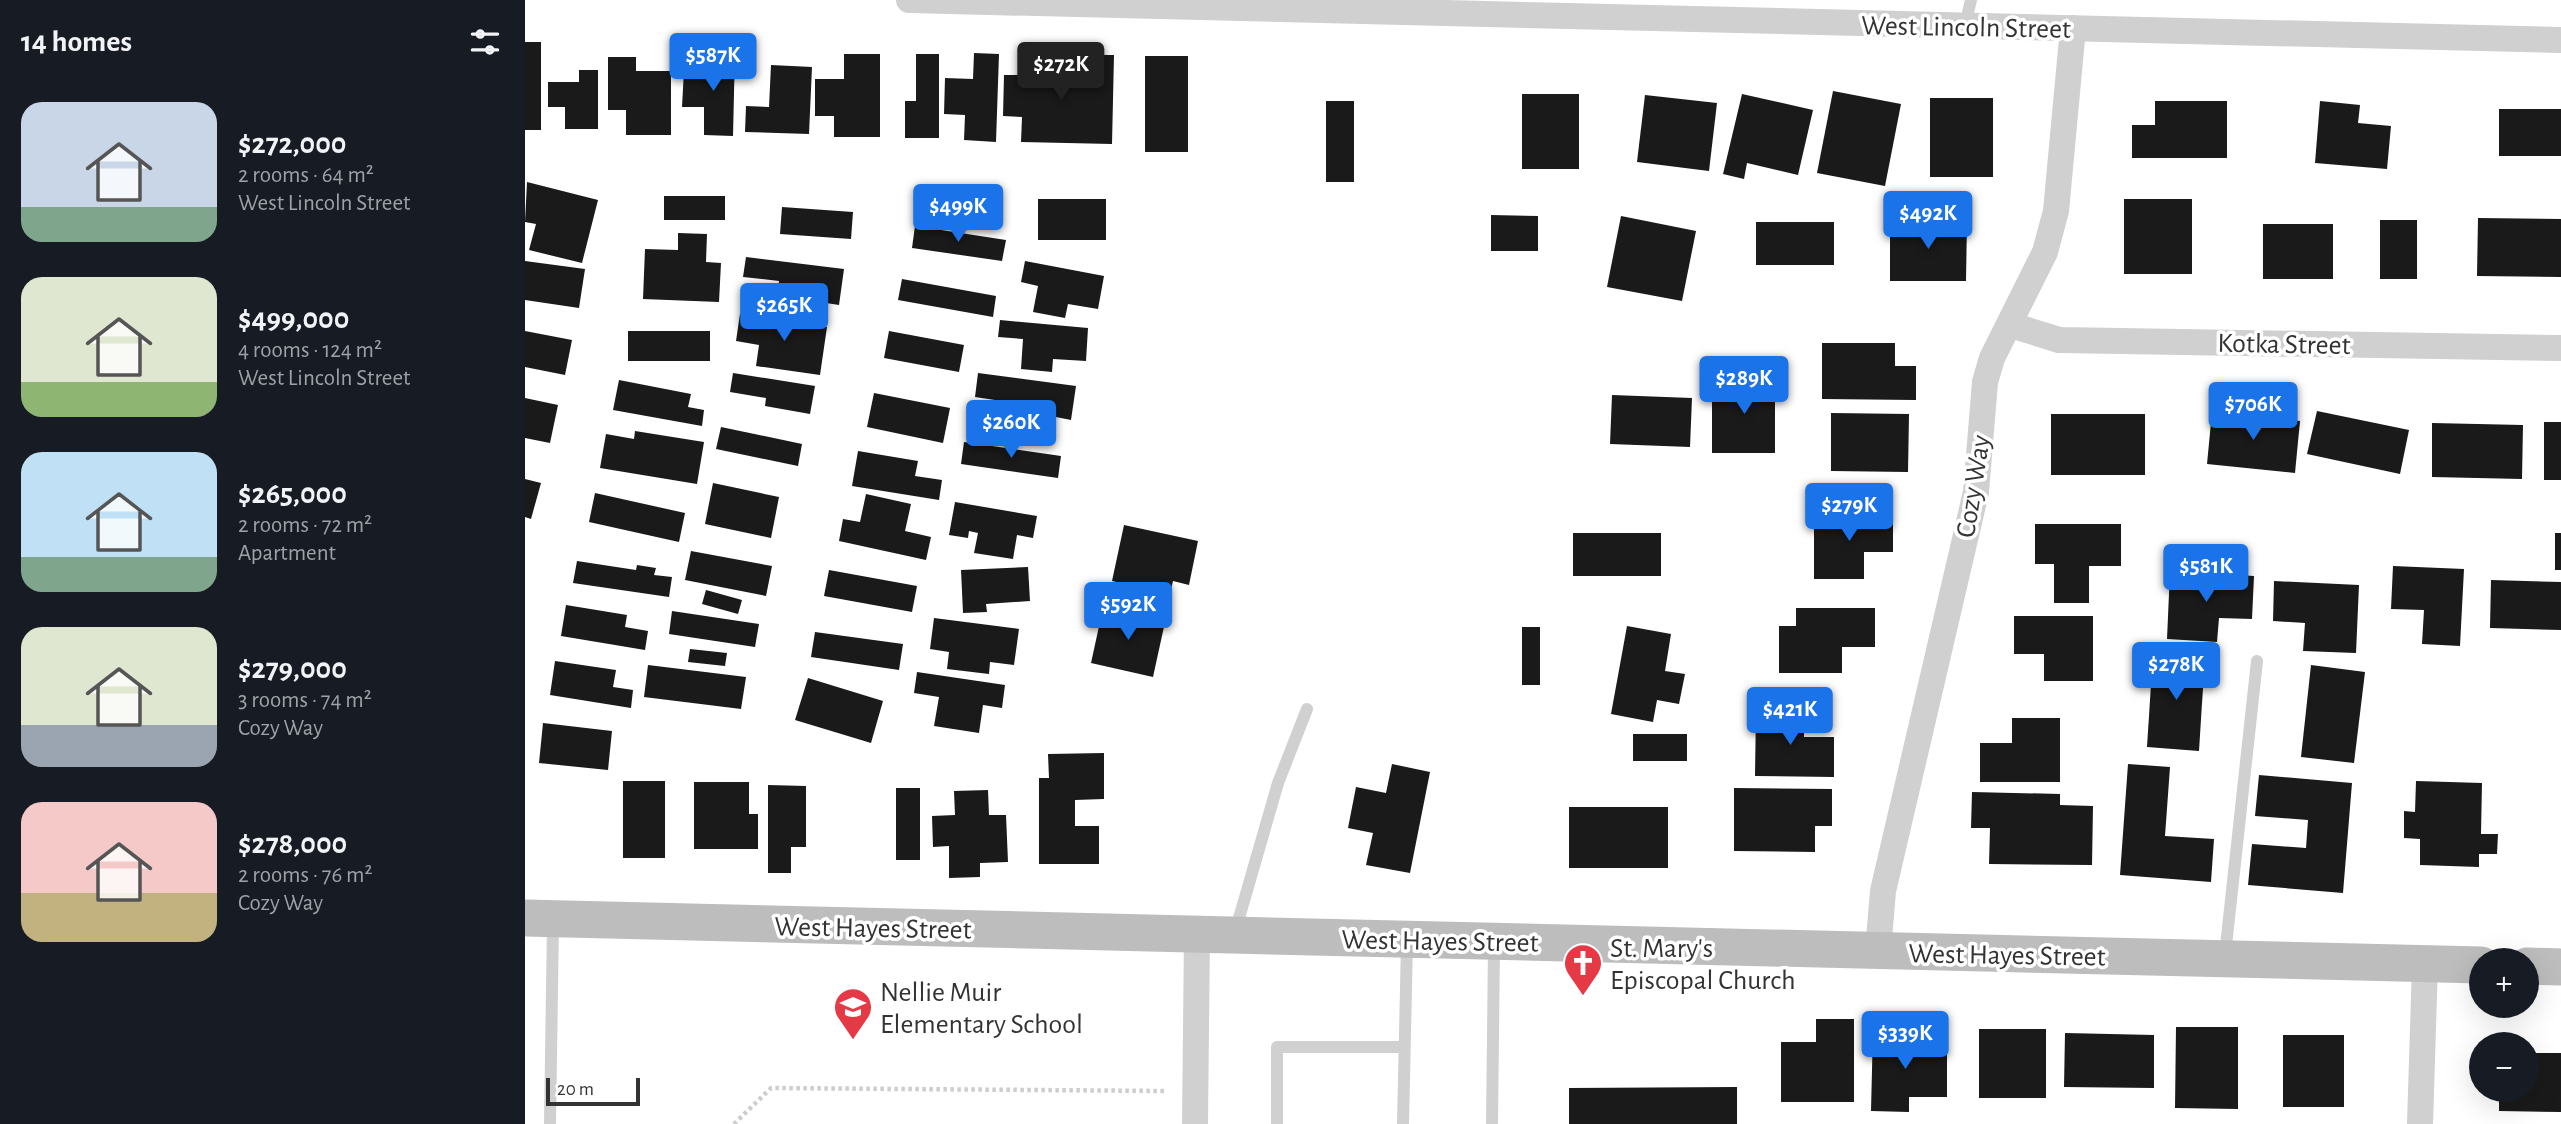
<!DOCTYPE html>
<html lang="en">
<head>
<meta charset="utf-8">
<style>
	:root { --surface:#171b24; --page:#242831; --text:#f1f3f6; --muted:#9ea1a6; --accent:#1a73e8 }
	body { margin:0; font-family:"Alegreya Sans",sans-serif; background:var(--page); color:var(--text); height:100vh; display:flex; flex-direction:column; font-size:26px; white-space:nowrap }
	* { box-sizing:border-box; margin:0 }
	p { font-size:23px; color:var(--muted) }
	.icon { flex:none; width:38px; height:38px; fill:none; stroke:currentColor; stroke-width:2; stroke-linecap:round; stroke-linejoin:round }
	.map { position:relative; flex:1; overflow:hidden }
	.drawer { display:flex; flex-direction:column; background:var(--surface); width:525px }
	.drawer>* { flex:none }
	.buttons { position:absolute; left:1944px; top:948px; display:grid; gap:14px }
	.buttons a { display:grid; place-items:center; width:70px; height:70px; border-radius:50%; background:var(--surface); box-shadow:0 7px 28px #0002; font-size:35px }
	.scale { position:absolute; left:21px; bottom:18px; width:94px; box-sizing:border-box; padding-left:7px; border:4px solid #333; border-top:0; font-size:19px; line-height:24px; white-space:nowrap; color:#333; -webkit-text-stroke:5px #fff; paint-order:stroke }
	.price { position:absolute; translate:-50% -60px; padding:0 16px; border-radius:7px; background:var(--accent); color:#fff; font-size:23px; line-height:46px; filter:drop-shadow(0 2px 4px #0008) }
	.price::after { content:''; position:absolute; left:50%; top:42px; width:21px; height:16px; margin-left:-10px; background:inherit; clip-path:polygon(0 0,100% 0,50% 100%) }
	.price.current { background:#222; color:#fff }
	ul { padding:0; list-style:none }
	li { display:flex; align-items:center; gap:21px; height:175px; padding:0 21px }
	li span { display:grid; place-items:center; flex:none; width:196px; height:140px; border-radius:21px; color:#555 }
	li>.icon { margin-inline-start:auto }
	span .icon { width:84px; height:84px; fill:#fffc; stroke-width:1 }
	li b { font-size:30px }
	h2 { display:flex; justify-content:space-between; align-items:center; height:84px; padding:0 21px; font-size:30px }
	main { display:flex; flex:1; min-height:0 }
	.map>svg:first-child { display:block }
</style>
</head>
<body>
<main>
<section class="drawer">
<h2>14 homes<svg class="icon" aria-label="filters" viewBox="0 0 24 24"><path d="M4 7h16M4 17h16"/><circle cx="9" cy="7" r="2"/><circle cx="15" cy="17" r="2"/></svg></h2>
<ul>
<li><span style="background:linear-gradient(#c9d6e8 75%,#7fa58c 0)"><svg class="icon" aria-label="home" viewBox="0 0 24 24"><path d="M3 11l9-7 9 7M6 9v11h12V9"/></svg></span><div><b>$272,000</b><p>2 rooms · 64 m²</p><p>West Lincoln Street</p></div></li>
<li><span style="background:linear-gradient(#dfe7d0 75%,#8fb573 0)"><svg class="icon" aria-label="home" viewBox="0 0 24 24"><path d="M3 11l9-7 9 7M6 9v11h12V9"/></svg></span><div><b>$499,000</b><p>4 rooms · 124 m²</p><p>West Lincoln Street</p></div></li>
<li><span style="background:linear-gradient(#bfe0f5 75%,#7fa58c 0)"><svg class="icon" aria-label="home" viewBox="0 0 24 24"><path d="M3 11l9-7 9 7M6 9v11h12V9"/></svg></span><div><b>$265,000</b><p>2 rooms · 72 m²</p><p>Apartment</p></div></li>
<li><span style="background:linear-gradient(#dfe7d0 70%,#9aa5b1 0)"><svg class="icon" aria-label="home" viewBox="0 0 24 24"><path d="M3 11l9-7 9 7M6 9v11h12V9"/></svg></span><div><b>$279,000</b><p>3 rooms · 74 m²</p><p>Cozy Way</p></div></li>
<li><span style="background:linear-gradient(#f6c9c9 65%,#c2b280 0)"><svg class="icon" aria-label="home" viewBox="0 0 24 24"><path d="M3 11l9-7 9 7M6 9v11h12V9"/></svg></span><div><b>$278,000</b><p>2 rooms · 76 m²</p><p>Cozy Way</p></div></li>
</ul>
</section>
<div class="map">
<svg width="2036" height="1124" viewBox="0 0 2036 1124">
	<rect width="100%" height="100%" fill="#fff"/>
	<g fill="#1a1a1a">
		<rect x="0" y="42" width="16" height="88"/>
		<polygon points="187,50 210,50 208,136 179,135 179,107 157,107 159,70 187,71"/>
		<polygon points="449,53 474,54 471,142 439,140 440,115 419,114 420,78 448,79"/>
		<polygon points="319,54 355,54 355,137 309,137 309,116 290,116 290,79 319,79"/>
		<polygon points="391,54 414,54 414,138 380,138 380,101 391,101"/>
		<polygon points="494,55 534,56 533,80 567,81 567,55 589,55 587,144 496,142 497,117 478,116 479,75 493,75"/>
		<rect x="620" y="56" width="43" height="96"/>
		<polygon points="83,57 111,57 111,71 146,71 146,135 101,135 101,110 83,110"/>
		<polygon points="246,65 287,67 284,134 220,132 221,106 244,107"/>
		<polygon points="54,70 73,70 73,129 40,129 40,107 23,107 23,82 54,82"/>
		<polygon points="1308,91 1376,104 1360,186 1292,173"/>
		<rect x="997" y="94" width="57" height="75"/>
		<polygon points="1217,94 1288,110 1273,175 1222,163 1219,179 1198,174"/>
		<polygon points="1120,95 1192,103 1184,171 1112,162"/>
		<rect x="1405" y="98" width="63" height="79"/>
		<rect x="801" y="101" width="28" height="81"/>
		<polygon points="1630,101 1702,101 1702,158 1607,158 1607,125 1630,125"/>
		<polygon points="1795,101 1835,105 1833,123 1866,126 1862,169 1790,163"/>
		<rect x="1974" y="109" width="62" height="47"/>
		<polygon points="2,182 73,200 57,263 4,250 11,224 0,222"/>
		<rect x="139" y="196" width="61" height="24"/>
		<rect x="513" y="199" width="68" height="41"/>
		<rect x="1599" y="199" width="68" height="75"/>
		<polygon points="415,201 467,204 465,222 414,219"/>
		<polygon points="257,207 328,212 326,239 255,234"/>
		<polygon points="966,215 1013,216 1013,251 966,251"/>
		<polygon points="1096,216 1171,231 1157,301 1082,287"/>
		<polygon points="1953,218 2036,219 2036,277 1952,276"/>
		<rect x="1855" y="220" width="37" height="59"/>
		<polygon points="1365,221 1442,221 1441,281 1365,281"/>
		<rect x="1231" y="222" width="78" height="43"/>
		<rect x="1738" y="224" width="70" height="55"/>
		<polygon points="390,226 481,240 477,261 387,248"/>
		<polygon points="153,233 182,234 181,262 196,263 194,302 118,299 120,249 153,250"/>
		<polygon points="221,257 319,269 314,305 288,301 287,313 250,309 254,281 218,277"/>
		<polygon points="0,261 60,269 54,308 0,300"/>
		<polygon points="500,261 579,276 573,309 543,304 540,318 508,312 513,286 496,282"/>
		<polygon points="377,279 471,296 468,317 373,300"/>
		<polygon points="215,314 302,327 295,375 231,366 234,345 211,341"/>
		<polygon points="475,320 563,328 561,361 528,359 527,372 496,369 498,339 473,337"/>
		<polygon points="0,331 47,340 40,375 0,367"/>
		<rect x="103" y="331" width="82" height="30"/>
		<polygon points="364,331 439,345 434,372 359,358"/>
		<polygon points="1297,343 1370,343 1370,366 1391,366 1391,400 1297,399"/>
		<polygon points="208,373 290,386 285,414 240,406 241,398 205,392"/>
		<polygon points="453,373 551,386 546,420 531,417 529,435 480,428 483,402 450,397"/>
		<rect x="1187" y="379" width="63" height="74"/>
		<polygon points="94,380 166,394 163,407 179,410 177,426 88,410"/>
		<polygon points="349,393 425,408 418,443 342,427"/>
		<polygon points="1087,395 1167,398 1165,447 1085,444"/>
		<polygon points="0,398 33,405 25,443 0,438"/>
		<polygon points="1792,411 1884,430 1875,474 1782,454"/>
		<polygon points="1687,412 1775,421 1770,473 1682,464"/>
		<polygon points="1306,413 1384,414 1383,472 1306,471"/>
		<rect x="1526" y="414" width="94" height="61"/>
		<rect x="2019" y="422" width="17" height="58"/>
		<polygon points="1907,423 1998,425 1997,479 1907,477"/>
		<polygon points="196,427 277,444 273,466 191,449"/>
		<polygon points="110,431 179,442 172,484 75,468 81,434 109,439"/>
		<polygon points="439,442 536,456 533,478 436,464"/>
		<polygon points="333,451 393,461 390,476 417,480 414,500 327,486"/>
		<polygon points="0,479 16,483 6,519 0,517"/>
		<polygon points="188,483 254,497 246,538 180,524"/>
		<polygon points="70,493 160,513 154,542 64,522"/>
		<polygon points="341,494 386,504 380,531 406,537 401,560 314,541 318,519 335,522"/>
		<polygon points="430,502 512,516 508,538 492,535 488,559 449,553 453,533 444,531 443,538 424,535"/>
		<polygon points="1289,514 1368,514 1368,552 1339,552 1339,579 1289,579"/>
		<polygon points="1510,524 1596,524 1596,566 1564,566 1564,603 1529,603 1529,564 1510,564"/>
		<polygon points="599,525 673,541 664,585 648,581 645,594 587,581"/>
		<rect x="1048" y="533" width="88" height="43"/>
		<rect x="2030" y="533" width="6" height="37"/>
		<polygon points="166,551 247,566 241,596 160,580"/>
		<polygon points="52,561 111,570 112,565 131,568 129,575 147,577 144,597 48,583"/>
		<polygon points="1868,566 1939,569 1935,646 1897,644 1899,610 1866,609"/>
		<polygon points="503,567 505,601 461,604 462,612 438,613 436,570"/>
		<polygon points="304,570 392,586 387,612 299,596"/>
		<polygon points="1645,571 1729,576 1727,619 1694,618 1692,642 1642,639"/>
		<polygon points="1966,580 2036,582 2036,630 1965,628"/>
		<polygon points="1749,581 1834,585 1831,653 1778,651 1780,623 1748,621"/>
		<polygon points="181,590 217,600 213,614 177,604"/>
		<polygon points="41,605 102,615 100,627 123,631 120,650 36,636"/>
		<polygon points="578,608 640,622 628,677 566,663"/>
		<polygon points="1271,608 1350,608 1350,647 1317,647 1317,673 1254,673 1254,626 1271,626"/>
		<polygon points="147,611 234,624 230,647 144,634"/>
		<polygon points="1489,616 1568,616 1568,681 1519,681 1519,654 1489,654"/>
		<polygon points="409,618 494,629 489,665 465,662 464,674 422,669 424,652 405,649"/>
		<polygon points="1102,626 1146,634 1140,671 1160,674 1154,704 1132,700 1128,722 1086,714"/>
		<rect x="997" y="627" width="18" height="58"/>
		<polygon points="290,632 378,644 374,670 286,657"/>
		<polygon points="165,649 202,653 200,666 163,662"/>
		<polygon points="1628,653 1680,656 1674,751 1622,747"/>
		<polygon points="30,661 91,670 88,687 108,690 106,708 25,695"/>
		<polygon points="123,665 221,677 216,709 119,697"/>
		<polygon points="1786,665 1840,672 1829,763 1776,757"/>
		<polygon points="392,672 480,685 477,708 458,705 454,733 409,726 414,697 389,693"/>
		<polygon points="283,678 358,701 346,743 270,720"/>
		<polygon points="1231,709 1279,710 1279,737 1309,737 1309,777 1230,776"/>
		<polygon points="1487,718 1535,718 1535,782 1455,782 1455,743 1487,743"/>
		<polygon points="18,723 87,731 83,770 14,763"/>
		<rect x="1108" y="734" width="54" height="27"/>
		<polygon points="579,753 579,799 550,800 550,826 574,826 574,864 514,864 514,778 524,778 523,754"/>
		<polygon points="867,764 905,772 885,873 841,865 848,833 823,828 831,787 861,793"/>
		<polygon points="1603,764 1645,767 1640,836 1689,839 1686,882 1595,875"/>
		<polygon points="1734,775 1827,783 1818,893 1723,885 1727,844 1781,848 1783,820 1730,816"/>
		<rect x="98" y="781" width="42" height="77"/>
		<polygon points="1891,781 1957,783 1956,834 1973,834 1972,854 1954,854 1954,867 1895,865 1895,839 1879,838 1879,811 1890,812"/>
		<polygon points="169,782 224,782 224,814 233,814 233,849 169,849"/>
		<polygon points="243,785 281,786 281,847 266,847 266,873 243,873"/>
		<rect x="371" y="788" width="24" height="72"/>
		<polygon points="1209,788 1307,789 1307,826 1290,826 1290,852 1209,851"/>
		<polygon points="463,790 464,815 481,815 483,862 455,863 455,877 424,878 424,846 408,847 407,816 430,815 429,791"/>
		<polygon points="1447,792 1535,794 1535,805 1568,806 1567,865 1464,864 1465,828 1446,828"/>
		<rect x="1044" y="807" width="99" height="61"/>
		<polygon points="1291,1019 1329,1019 1329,1102 1256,1102 1256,1042 1291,1042"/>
		<polygon points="1651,1027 1713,1027 1713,1109 1650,1108"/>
		<polygon points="1348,1028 1383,1029 1383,1048 1422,1048 1422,1097 1384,1097 1384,1112 1346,1111"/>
		<rect x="1454" y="1029" width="67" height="69"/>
		<polygon points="1540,1033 1629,1035 1629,1088 1539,1087"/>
		<rect x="1758" y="1035" width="61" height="72"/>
		<polygon points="2002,1053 2036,1053 2036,1112 1974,1111 1974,1090 2002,1090"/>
		<polygon points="1212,1087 1212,1124 1044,1124 1044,1088"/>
	</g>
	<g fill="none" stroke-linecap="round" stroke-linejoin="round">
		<polyline stroke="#cdcdcd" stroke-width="4.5" stroke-dasharray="3.5 3.5" stroke-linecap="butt" points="209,1124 246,1088 641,1091"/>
		<g stroke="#d0d0d0" stroke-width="12">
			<polyline points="1440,25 1446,0"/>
			<polyline points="710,932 753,783 782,709"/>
			<polyline points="1700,955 1732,661"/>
			<polyline points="25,1124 28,922"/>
			<polyline points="752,1124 752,1047 878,1047"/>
			<polyline points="878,1124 882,942"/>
			<polyline points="967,1124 969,946"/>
		</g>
		<g stroke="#d0d0d0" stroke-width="26">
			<polyline points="384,0 2036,40"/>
			<polyline points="1486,325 1534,340 2036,348"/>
			<polyline points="1353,951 1358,891 1451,492 1460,382 1467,358 1520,252 1531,211 1548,28"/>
			<polyline points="670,1124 672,934"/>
			<polyline points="1895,1124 1900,964"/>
		</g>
		<g stroke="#bdbdbd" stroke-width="37">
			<polyline points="0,918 1956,965"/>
			<polyline points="2002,966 2036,967"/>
		</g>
	</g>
	<defs>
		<symbol id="church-pin" viewBox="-11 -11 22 30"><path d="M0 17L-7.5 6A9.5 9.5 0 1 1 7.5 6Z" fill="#e63946" stroke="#fff"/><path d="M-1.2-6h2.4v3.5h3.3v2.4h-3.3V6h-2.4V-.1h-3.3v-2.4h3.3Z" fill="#fff"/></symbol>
		<symbol id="school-pin" viewBox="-11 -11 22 30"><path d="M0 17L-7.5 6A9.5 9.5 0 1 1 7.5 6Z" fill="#e63946" stroke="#fff"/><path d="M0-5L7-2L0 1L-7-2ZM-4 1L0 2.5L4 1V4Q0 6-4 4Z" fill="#fff"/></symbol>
	</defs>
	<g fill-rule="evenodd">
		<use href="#church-pin" x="1036" y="941" width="44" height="60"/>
		<use href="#school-pin" x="306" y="985" width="44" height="60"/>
	</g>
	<g text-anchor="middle" stroke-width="7" stroke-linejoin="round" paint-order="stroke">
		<g font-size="28" fill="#333" stroke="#fff">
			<text transform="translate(1441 26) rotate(1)" y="10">West Lincoln Street</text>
			<text transform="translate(1759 343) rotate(1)" y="10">Kotka Street</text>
			<text transform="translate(1447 486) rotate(-81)" y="10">Cozy Way</text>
			<text transform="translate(348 927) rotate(1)" y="10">West Hayes Street</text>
			<text transform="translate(915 940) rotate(1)" y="10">West Hayes Street</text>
			<text transform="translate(1482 954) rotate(1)" y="10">West Hayes Street</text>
		</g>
		<g font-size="28" fill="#333" stroke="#fff" text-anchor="start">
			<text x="1085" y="957">St. Mary's<tspan x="1085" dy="32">Episcopal Church</tspan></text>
			<text x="355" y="1001">Nellie Muir<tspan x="355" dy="32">Elementary School</tspan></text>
		</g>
	</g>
</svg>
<div class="buttons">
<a>+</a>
<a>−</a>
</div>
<div class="scale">20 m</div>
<b class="price" style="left:188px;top:93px">$587K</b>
<b class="price current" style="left:536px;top:102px">$272K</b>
<b class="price" style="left:433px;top:244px">$499K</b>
<b class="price" style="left:1403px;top:251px">$492K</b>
<b class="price" style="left:259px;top:343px">$265K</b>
<b class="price" style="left:1219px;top:416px">$289K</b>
<b class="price" style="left:1728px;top:442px">$706K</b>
<b class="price" style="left:486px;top:460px">$260K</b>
<b class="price" style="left:1324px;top:543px">$279K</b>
<b class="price" style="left:1681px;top:604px">$581K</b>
<b class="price" style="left:603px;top:642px">$592K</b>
<b class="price" style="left:1651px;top:702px">$278K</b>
<b class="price" style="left:1265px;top:747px">$421K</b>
<b class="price" style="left:1380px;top:1071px">$339K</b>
</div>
</main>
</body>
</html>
